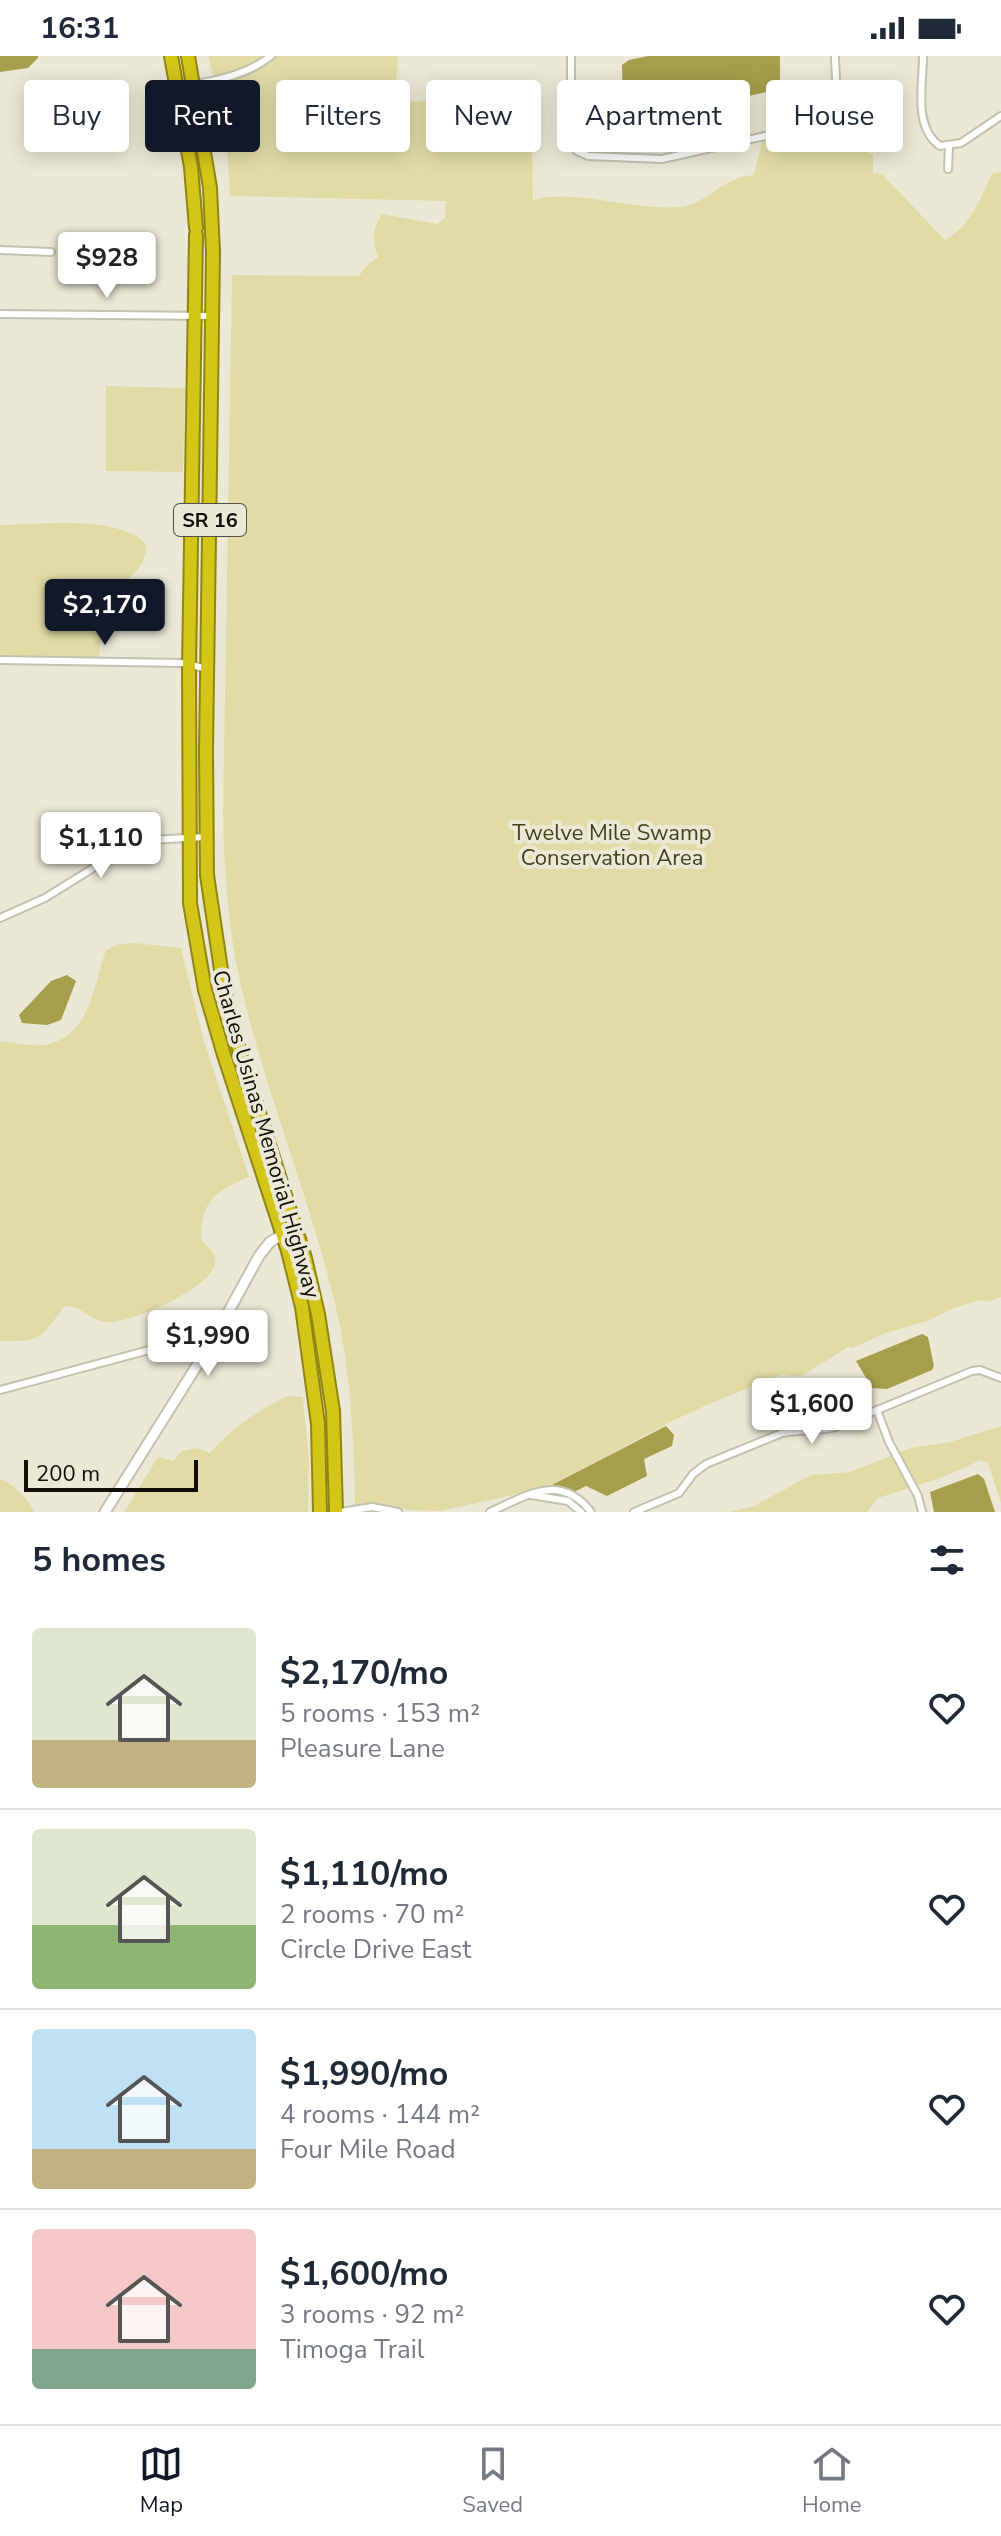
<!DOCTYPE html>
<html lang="en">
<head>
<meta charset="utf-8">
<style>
	:root { --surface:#fff; --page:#f2f2f3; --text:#1f2937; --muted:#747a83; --line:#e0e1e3; --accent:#111827 }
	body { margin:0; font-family:"Nunito Sans",sans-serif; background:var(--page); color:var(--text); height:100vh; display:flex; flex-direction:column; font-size:30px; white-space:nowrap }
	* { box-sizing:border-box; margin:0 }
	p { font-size:26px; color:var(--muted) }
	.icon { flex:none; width:44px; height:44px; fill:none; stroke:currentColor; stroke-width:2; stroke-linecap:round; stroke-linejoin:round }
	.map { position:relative; height:1456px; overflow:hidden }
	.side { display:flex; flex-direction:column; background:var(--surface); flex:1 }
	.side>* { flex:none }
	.guide { position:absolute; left:24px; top:24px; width:954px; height:72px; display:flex; gap:16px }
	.scale { position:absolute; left:24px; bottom:20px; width:174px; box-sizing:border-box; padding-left:8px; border:4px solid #0f0e08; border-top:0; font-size:22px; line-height:28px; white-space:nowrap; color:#0f0e08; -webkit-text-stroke:6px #ebe9d6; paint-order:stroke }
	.price { position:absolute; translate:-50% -68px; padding:0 18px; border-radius:8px; background:#fff; color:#222; font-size:26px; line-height:52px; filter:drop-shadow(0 2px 4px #0008) }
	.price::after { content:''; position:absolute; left:50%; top:48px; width:24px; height:18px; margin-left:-12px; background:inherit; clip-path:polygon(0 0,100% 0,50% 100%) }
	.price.selected { background:var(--accent); color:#fff }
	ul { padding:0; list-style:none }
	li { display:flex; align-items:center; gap:24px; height:200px; padding:0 32px }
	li+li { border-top:2px solid var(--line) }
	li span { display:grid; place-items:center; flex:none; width:224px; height:160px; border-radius:8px; color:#555 }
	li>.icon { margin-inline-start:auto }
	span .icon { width:96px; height:96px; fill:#fffc; stroke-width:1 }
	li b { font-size:34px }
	h2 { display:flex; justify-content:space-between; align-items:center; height:96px; padding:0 32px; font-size:34px }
	.pill { padding:0 28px; border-radius:8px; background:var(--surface); box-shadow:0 4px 20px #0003; font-size:28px; line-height:72px }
	.pill.selected { background:var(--accent); color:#fff }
	.status { display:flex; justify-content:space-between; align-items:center; height:56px; padding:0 40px; background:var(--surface); direction:ltr }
	.status svg { height:22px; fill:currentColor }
	.menu { display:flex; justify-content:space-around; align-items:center; height:112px; border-top:2px solid var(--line); background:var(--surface); font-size:22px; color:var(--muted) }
	.menu a { display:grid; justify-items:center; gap:4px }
	.menu .selected { color:var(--accent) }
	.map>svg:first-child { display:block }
</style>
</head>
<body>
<div class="status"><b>16:31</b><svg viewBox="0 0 49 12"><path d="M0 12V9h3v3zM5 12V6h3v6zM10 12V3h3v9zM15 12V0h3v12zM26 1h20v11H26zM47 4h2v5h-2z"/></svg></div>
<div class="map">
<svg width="1001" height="1456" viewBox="0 0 1001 1456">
	<rect width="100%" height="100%" fill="#ebe9d6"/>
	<g fill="#e1dca6">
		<path d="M208,0H398L395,46L531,44L533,144C571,132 636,155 681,151C702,149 717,130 736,123C741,120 748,120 754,119L763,80L812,89L833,77L873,99V117L882,118L945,184C970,170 980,144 992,118L1001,116V1241L987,1246L980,1244L954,1252L927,1265L886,1277L852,1292L848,1291L800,1321L782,1318L707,1349L670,1366L548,1431L441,1455L409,1454L384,1450H355C354,1384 351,1317 336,1252C310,1141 265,1036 240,926C228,870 224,814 223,757L232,219L359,220L366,210L378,201C372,185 372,173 382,158L437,168L445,162L446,145L230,140C229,92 220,46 208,0Z"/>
		<polygon points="106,330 185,332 183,416 106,415"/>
		<path d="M0,469C39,469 118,458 146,488C146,505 140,512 127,524C94,526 103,530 86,552L100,574L99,604L0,603Z"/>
		<path d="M135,887L181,892L203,982L249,1121C216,1134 201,1146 201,1182C204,1188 214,1195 215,1202C222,1229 127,1270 104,1266C89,1263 81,1250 65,1250C40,1281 44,1286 0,1285V985C11,986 35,991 44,989C92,980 93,929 106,894L119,888Z"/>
		<path d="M287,1340L303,1341L309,1404L308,1456H124L158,1401L173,1405L182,1395L198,1392L210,1397C232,1371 257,1356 287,1340Z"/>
		<polygon points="1001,1370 1001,1447 988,1407 981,1404 943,1421 878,1442 867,1456 730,1456 754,1450 811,1419 850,1416 911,1392 950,1386"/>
		<path d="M0,1423C13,1427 29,1444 34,1456H0Z"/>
	</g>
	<g fill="#a79e4c">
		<polygon points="0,0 38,0 38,2 28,12 0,16"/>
		<polygon points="648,0 780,0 780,25 766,36 676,57 650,61 631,59 623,54 622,9 629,4"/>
		<polygon points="67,919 76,925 61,964 47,969 22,967 19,959 51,925"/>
		<polygon points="922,1278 928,1281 934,1310 932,1314 887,1333 872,1332 856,1305"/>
		<polygon points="666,1370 674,1379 672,1390 644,1403 647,1420 607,1440 586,1430 574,1436 548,1431"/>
		<polygon points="978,1418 984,1423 995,1456 934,1456 930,1436"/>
	</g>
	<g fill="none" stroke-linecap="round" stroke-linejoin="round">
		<defs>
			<g id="street">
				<path d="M571,0V87L577,95L588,100L662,103L765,80C782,80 796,88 809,89C846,89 835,25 835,0"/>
				<path d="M923,0C923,29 913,71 940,90L961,87L1001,60"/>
				<path d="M177,31C210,26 244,21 271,0"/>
				<polyline points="948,113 949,90"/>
				<polyline points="0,194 51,196"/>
				<polyline points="0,258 213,260"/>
				<polyline points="0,604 182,607 208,613"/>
				<polyline points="0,862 45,842 130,789 148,784 206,781"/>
				<polyline points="0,1334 179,1286 196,1282 213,1284"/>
				<polyline points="877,1354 889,1386 918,1440 922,1456"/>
				<polyline points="531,1439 568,1445 581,1456"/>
				<polyline points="341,1456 372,1451 398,1456"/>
				<path d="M490,1456C526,1440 560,1416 591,1456"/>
				<path d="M634,1456L679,1437L693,1418L706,1408L782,1377C800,1373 818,1376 836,1371L972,1315L980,1314L1001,1322"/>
			</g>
			<polyline id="secondary" points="105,1456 213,1284 259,1200 270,1186 287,1176"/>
			<g id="highway">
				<polyline points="171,0 191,111 196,172"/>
				<polyline points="188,0 210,132 213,196 206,695 207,819 224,934 240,997 305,1202 318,1258 333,1355 336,1456"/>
				<polyline points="196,179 189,611 190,847 205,934 224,999 288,1195 302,1251 318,1368 320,1456"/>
			</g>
		</defs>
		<use href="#street" stroke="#c3c1af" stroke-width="10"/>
		<use href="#secondary" stroke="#c3c1af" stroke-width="13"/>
		<use href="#highway" stroke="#8f8513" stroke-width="16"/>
		<use href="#street" stroke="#fff" stroke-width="6"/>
		<use href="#secondary" stroke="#fff" stroke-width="9"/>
		<use href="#highway" stroke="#d4c519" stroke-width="12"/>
	</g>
	<g text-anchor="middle" stroke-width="8" stroke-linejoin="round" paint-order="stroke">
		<rect fill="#ebe9d6" stroke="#515046" stroke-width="2" x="174" y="448" width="72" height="32" rx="6"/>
		<g font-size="20" font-weight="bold" fill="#0f0e08">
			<text x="210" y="471">SR 16</text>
		</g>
		<g font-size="22" fill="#44401c" stroke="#ebe9d6">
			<text x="612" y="784">Twelve Mile Swamp<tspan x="612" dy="25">Conservation Area</tspan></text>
		</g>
		<g font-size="22" fill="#0f0e08" stroke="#ebe9d6">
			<text transform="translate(267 1078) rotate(74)" y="8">Charles Usinas Memorial Highway</text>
		</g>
	</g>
</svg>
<div class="scale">200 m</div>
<b class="price" style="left:107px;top:244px">$928</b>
<b class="price selected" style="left:105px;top:591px">$2,170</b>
<b class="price" style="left:101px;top:824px">$1,110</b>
<b class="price" style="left:208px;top:1322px">$1,990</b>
<b class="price" style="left:812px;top:1390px">$1,600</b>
<div class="guide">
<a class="pill">Buy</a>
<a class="pill selected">Rent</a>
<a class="pill">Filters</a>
<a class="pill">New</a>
<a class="pill">Apartment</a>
<a class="pill">House</a>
</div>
</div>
<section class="side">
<h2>5 homes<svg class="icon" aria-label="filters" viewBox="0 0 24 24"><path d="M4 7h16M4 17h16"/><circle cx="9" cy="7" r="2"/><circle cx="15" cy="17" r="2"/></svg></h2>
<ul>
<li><span style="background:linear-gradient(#dfe7d0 70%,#c2b280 0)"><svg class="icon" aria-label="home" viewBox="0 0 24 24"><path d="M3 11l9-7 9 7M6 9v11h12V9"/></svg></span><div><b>$2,170/mo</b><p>5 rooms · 153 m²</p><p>Pleasure Lane</p></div><svg class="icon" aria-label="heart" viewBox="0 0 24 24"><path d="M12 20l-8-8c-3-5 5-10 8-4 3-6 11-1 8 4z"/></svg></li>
<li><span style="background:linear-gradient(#dfe7d0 60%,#8fb573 0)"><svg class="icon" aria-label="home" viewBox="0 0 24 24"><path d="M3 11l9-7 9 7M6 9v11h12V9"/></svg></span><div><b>$1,110/mo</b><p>2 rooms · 70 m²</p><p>Circle Drive East</p></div><svg class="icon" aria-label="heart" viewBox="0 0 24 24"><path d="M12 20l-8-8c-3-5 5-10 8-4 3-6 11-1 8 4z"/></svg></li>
<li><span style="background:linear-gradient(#bfe0f5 75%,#c2b280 0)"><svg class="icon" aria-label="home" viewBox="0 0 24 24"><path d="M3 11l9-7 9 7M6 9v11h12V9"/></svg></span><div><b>$1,990/mo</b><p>4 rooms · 144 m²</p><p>Four Mile Road</p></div><svg class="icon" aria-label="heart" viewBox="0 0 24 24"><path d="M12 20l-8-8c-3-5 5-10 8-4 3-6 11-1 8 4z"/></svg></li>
<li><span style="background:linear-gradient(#f6c9c9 75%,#7fa58c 0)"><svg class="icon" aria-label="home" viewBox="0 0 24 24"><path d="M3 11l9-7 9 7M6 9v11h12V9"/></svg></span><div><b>$1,600/mo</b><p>3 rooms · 92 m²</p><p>Timoga Trail</p></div><svg class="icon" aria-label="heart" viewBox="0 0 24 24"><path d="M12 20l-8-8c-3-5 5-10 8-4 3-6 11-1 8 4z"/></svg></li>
</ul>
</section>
<nav class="menu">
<a class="selected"><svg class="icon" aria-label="map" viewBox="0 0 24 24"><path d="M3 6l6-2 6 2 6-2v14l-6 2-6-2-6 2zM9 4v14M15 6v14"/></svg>Map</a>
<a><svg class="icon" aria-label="saved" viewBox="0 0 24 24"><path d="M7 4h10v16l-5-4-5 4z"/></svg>Saved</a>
<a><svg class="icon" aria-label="home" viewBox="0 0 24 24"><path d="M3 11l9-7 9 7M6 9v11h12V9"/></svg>Home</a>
</nav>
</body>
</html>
